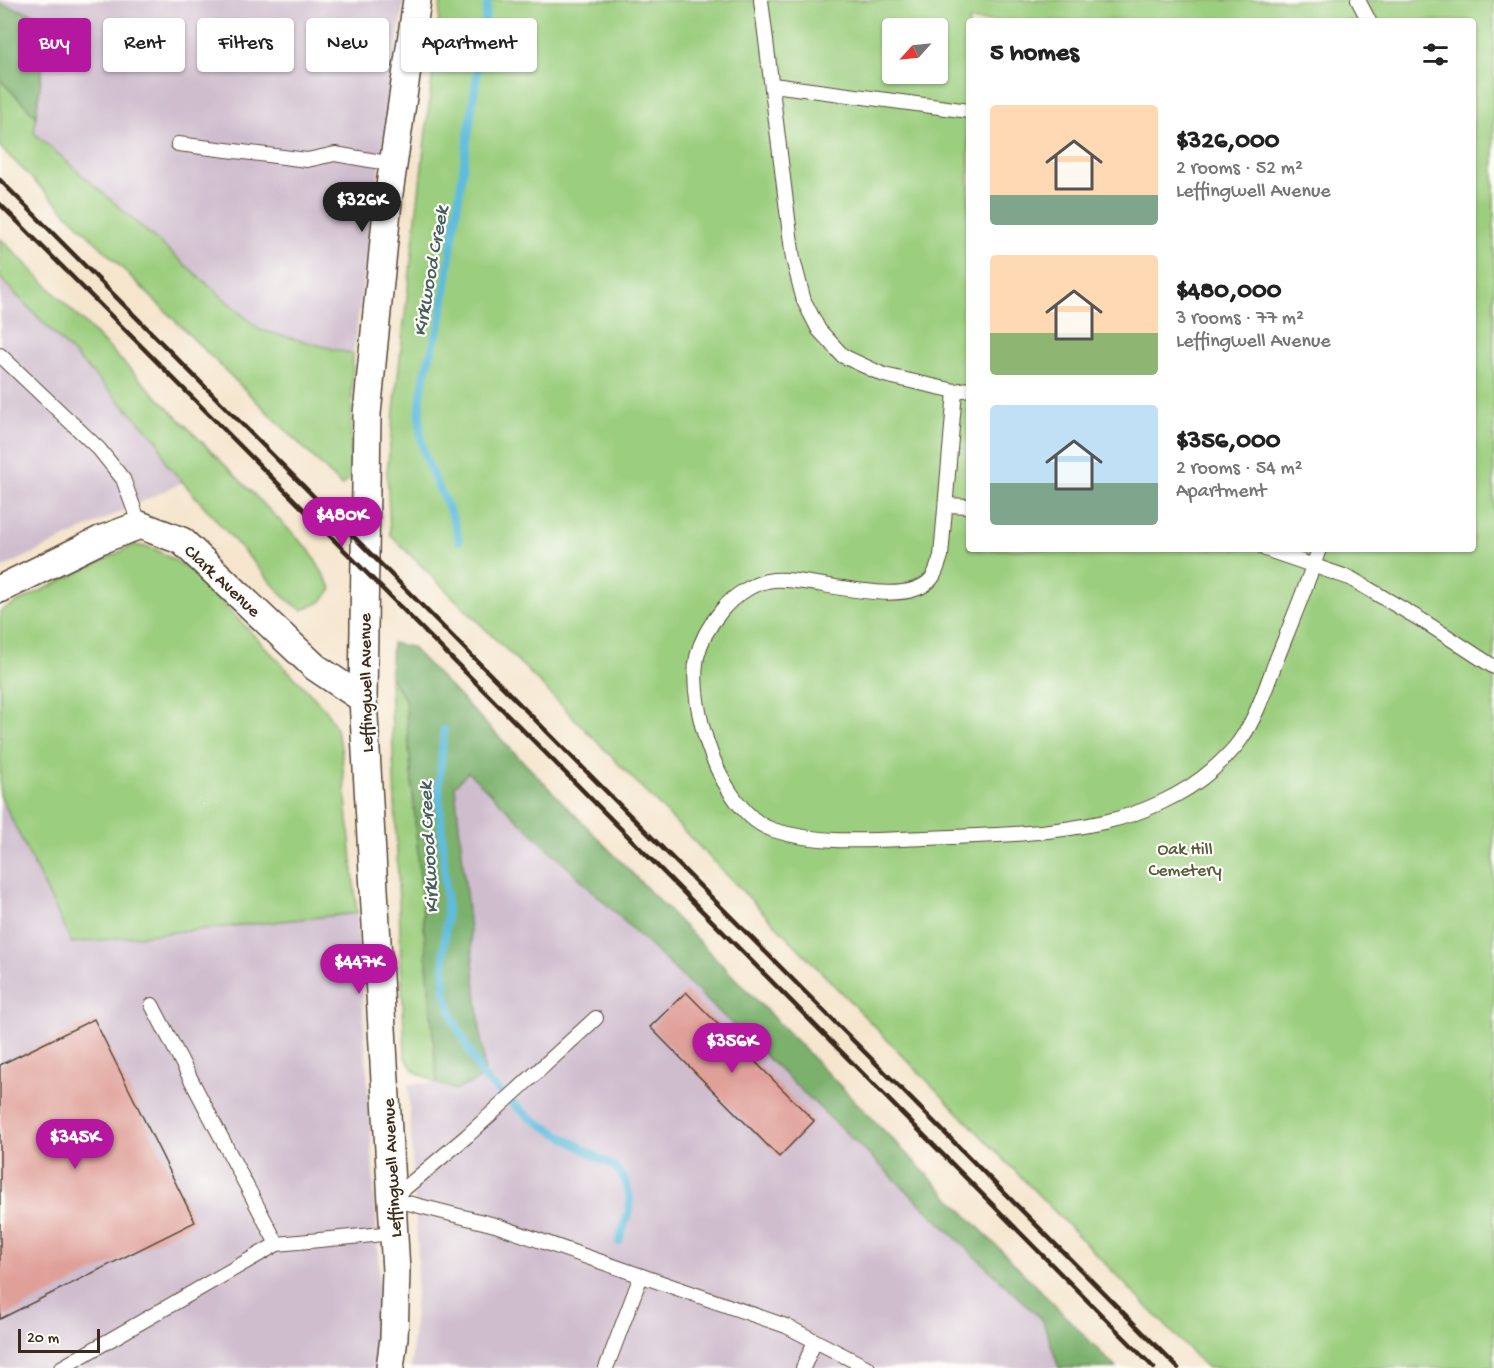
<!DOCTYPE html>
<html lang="en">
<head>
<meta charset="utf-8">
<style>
	:root { --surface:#fff; --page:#f2f2f2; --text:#222; --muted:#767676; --accent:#b5179e }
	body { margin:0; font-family:"Gochi Hand",sans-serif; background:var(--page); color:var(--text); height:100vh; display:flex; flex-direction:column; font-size:22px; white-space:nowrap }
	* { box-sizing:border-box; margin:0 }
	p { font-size:20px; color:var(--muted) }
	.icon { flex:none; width:33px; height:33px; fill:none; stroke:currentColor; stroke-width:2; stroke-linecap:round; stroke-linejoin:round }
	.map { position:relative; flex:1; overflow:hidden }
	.details { position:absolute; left:966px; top:18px; width:510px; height:534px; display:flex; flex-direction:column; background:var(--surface); border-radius:6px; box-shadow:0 2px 4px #0004 }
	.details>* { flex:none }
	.hud { position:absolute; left:18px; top:18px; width:570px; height:54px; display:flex; gap:12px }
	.needle { width:39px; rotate:243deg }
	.tools { position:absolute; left:882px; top:18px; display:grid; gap:12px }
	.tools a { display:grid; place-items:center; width:66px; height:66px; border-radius:6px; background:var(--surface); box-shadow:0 2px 4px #0004; font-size:30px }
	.scale { position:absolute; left:18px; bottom:15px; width:82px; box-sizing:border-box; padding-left:6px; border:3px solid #3b2a1e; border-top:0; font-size:16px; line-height:21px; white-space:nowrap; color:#3b2a1e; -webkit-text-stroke:4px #fdfcf7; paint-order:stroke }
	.price { position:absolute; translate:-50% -51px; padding:0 14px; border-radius:21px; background:var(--accent); color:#fff; font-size:20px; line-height:39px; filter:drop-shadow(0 2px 3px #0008) }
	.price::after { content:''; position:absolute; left:50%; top:36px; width:18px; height:14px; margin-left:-9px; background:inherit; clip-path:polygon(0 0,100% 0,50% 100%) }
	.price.on { background:#222; color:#fff }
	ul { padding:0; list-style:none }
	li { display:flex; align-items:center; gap:18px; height:150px; padding:0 24px }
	li span { display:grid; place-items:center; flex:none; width:168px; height:120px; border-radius:6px; color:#555 }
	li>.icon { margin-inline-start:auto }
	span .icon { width:72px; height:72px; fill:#fffc; stroke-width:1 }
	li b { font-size:26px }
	h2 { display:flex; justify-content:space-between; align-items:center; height:72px; padding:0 24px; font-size:26px }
	.tag { padding:0 21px; border-radius:6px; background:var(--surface); box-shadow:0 2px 4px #0004; font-size:21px; line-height:54px }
	.tag.on { background:var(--accent); color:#fff }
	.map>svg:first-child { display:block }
</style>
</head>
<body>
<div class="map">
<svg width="1494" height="1368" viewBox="0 0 1494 1368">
	<rect width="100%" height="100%" fill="#fdfcf7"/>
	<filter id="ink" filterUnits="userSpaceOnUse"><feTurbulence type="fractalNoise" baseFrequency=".0167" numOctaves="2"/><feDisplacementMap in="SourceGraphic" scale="12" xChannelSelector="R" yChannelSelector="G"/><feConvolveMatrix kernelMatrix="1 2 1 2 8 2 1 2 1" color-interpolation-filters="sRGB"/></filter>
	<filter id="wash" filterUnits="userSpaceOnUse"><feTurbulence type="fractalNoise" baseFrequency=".008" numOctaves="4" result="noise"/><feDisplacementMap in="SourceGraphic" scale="24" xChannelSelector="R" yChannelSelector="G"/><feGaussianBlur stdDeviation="1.35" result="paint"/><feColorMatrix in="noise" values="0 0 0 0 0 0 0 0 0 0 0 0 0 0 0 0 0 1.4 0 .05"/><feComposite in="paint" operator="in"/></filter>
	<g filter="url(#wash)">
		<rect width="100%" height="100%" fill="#f5e5cd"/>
		<g fill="#cfbdce">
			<polygon points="0,0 404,0 353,354 260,330 33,133 49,18 0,4"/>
			<polygon points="0,278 158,441 166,463 183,482 0,569"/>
			<polygon points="468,772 1043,1321 1059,1368 411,1368 418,1259 408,1084 437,1083 456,1090 485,1077 454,786"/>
			<polygon points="0,795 72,943 357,913 379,1267 376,1368 0,1368"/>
		</g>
		<g fill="#9bce7e" stroke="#6b7c4e" stroke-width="1.5" fill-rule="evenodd">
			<path d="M441,0H1494V1368H1207L534,677L390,535L387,472ZM969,21H1473V549H969ZM892,28H938V74H892Z"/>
			<polygon points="0,80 36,116 34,133 260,330 353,354 350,478 342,486 0,147"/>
			<polygon points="0,238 309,550 332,589 321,602 302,610 285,598 166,463 158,441 0,278"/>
			<polygon points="134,545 153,548 190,569 326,710 335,726 341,747 357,913 72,943 0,795 0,611"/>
			<polygon points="390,677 405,699 437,1083 414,1071 405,1057"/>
		</g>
		<g fill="#7cb16d" stroke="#5c6e46" stroke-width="1.5">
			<polygon points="0,4 49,18 36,116 0,80"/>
			<polygon points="392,643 411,647 1116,1368 1059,1368 1043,1321 468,772 455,786 485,1077 456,1090 437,1083 405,699 390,677"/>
		</g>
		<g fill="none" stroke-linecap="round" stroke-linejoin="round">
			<g stroke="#5ebcdc" stroke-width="8">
				<path d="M459,541C454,512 438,490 428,464C410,417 424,371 440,325L488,0"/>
				<polyline points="444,730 439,786 447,912 444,949 445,992 454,1021 482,1075 497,1090 529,1117 616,1168 626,1182 630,1198 629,1210 619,1242"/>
			</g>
		</g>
		<g id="blocks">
			<g fill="#e0a09a">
				<polygon points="686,992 814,1121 779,1157 650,1027"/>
				<polygon points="94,1019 195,1222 0,1319 0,1065"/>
			</g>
		</g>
	</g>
	<g filter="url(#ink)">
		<use href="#blocks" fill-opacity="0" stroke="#574638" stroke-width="1.5"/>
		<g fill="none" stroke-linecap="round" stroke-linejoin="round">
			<defs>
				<g id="lane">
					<polyline points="761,0 793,259 804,301 819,330 843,356 884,375 955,391 969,389"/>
					<polyline points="1358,0 1369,21"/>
					<polyline points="773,85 969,111"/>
					<polyline points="178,144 307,160 335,154 393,164"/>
					<polyline points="0,355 99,449 123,479 140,525"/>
					<path d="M955,391L941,556C939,562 936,573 932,578C906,612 810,576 773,580C755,582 734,595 722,610C711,623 701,639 697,657C687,706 721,813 773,830C820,845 875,840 924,838C984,836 1045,835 1104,822C1141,814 1184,795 1212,770C1222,761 1234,750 1241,739C1258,715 1267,683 1278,656C1292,621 1307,585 1319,549"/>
					<polyline points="947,505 969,506"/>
					<polyline points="1265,549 1350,578 1428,624 1494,667"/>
					<polyline points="152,1005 277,1244"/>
					<polyline points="392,1199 495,1225 786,1326 868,1368"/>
					<polyline points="392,1199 467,1136 596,1018"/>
					<polyline points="61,1368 277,1244 394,1233"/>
					<polyline points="606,1368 641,1276"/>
					<polyline points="803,1368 815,1341"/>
				</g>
				<g id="street">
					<polyline points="0,589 100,540 140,525 182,541 315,667 363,699"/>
					<polyline points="390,1368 394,1338 396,1271 363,699 367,414 388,200 417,0"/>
				</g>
			</defs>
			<use href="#lane" stroke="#574638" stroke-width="16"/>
			<use href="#street" stroke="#574638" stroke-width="30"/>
			<use href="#lane" stroke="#fff" stroke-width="14"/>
			<use href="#street" stroke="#fff" stroke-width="27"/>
			<g stroke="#3b2a1e" stroke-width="4.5">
				<polyline points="0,180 1178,1368"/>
				<path d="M0,204C385,592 771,978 1154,1368"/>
			</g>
		</g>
	</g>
	<g text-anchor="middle" stroke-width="4.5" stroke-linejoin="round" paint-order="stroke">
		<g font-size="18" fill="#3b2a1e" stroke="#fdfcf7">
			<text transform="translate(223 580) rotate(43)" y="6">Clark Avenue</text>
			<text transform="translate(365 683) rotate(-91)" y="6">Leffingwell Avenue</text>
			<text transform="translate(391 1168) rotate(-93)" y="6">Leffingwell Avenue</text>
		</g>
		<g font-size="18" fill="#585b3b" stroke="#fdfcf7">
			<text x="1185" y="854">Oak Hill<tspan x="1185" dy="21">Cemetery</tspan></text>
		</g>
		<g font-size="20" font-style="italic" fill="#475d60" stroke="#fdfcf7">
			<text transform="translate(429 271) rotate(-80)" y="7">Kirkwood Creek</text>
			<text transform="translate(427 848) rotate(-93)" y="7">Kirkwood Creek</text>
		</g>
	</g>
</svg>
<div class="tools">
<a><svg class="needle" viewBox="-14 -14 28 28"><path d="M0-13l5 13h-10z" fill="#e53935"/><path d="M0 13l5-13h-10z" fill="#767676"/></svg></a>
</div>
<div class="scale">20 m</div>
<b class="price on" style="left:362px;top:233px">$326K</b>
<b class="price" style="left:342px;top:548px">$480K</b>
<b class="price" style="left:359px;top:995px">$447K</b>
<b class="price" style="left:732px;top:1074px">$356K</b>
<b class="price" style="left:75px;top:1170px">$345K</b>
<div class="hud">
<a class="tag on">Buy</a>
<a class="tag">Rent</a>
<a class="tag">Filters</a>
<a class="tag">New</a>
<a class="tag">Apartment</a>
</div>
<section class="details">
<h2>5 homes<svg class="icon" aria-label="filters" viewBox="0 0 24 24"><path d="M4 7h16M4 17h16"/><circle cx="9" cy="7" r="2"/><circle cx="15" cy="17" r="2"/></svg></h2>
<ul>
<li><span style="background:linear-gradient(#ffd9b3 75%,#7fa58c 0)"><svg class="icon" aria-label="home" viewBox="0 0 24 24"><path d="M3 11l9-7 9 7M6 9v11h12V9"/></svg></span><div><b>$326,000</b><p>2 rooms · 52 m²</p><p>Leffingwell Avenue</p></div></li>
<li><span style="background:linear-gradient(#ffd9b3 65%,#8fb573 0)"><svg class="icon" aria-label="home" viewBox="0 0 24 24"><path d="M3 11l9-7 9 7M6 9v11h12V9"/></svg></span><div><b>$480,000</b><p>3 rooms · 77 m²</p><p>Leffingwell Avenue</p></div></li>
<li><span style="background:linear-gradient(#bfe0f5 65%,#7fa58c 0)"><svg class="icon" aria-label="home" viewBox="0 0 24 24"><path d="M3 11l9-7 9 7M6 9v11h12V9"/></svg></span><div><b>$356,000</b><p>2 rooms · 54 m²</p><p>Apartment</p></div></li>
</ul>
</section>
</div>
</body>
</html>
